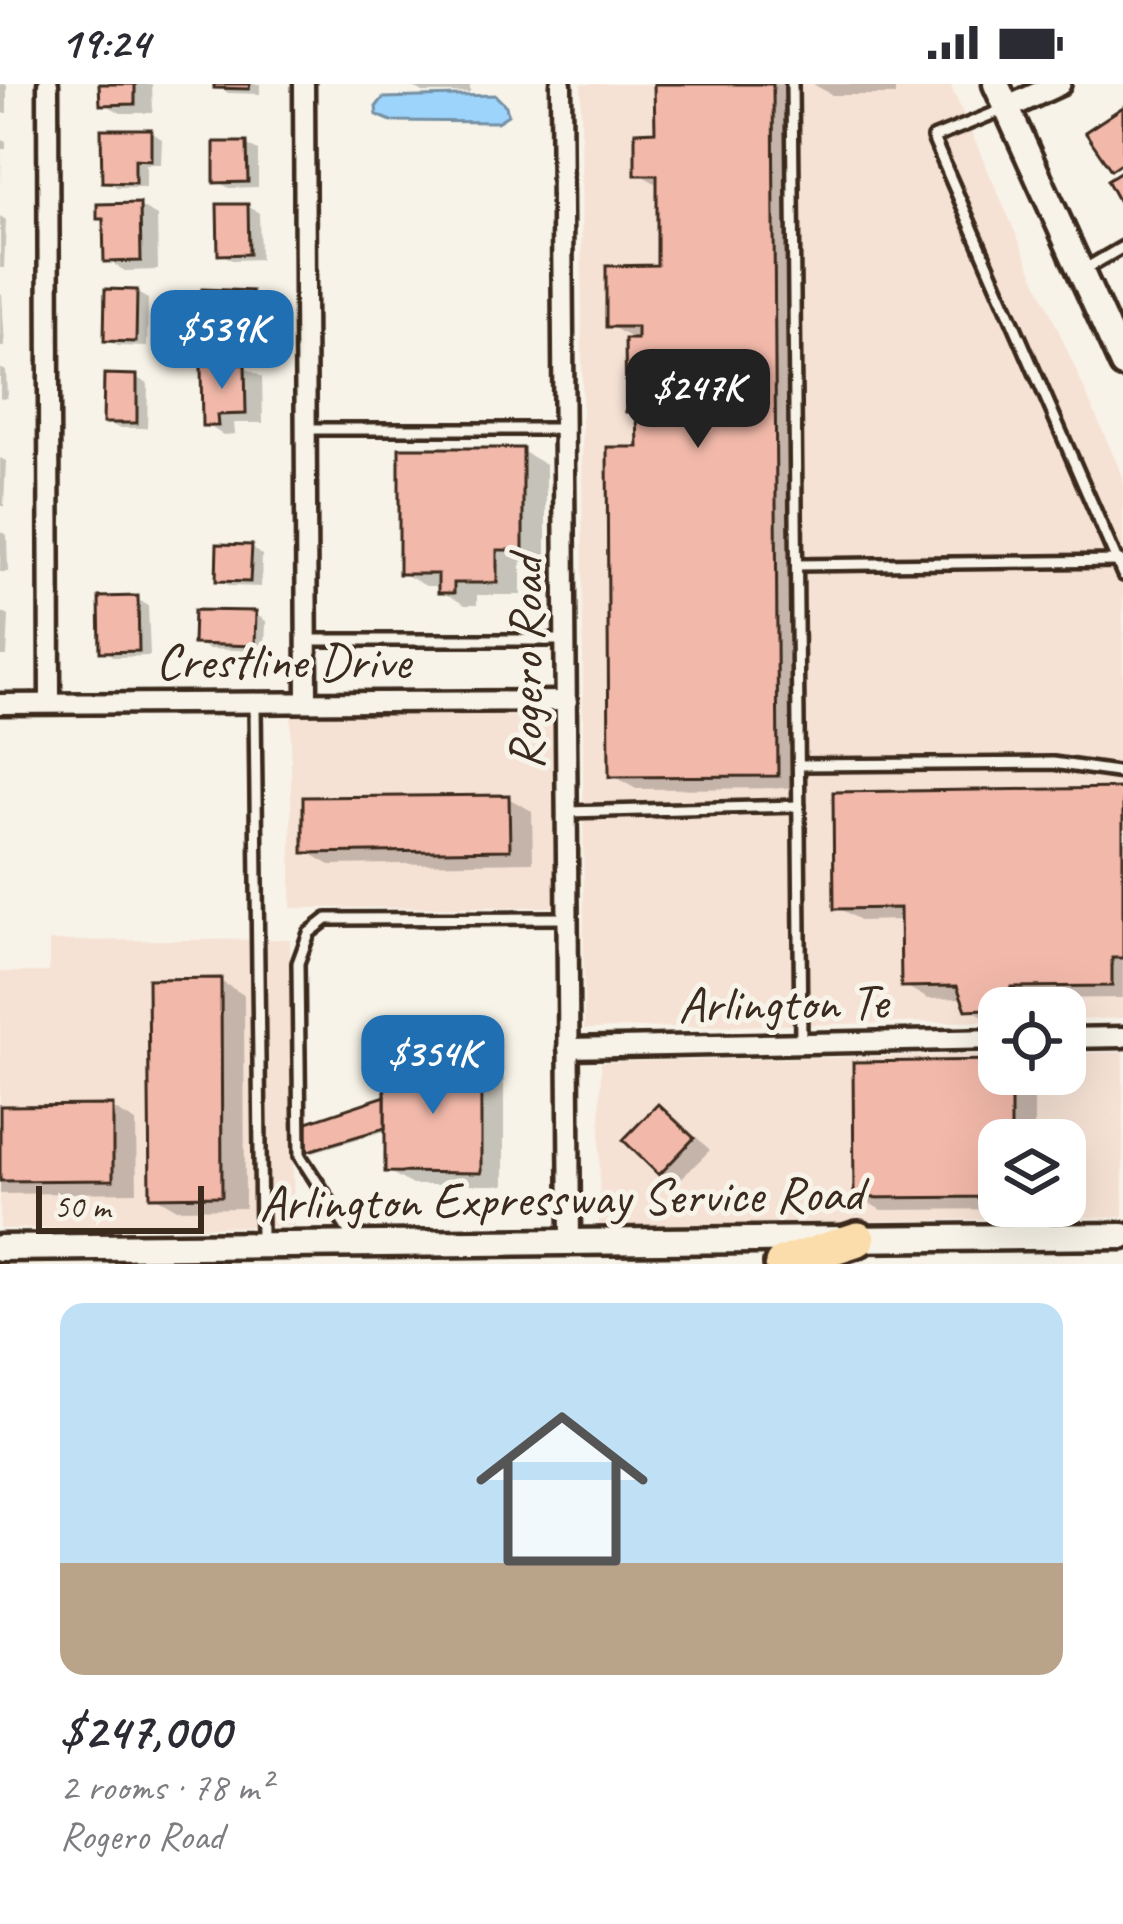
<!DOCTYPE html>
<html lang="en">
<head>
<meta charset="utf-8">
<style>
	:root { --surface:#fff; --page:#f2f2f3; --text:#2b2b33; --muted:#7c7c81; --line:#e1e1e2; --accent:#1f6fb2 }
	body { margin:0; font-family:Caveat,sans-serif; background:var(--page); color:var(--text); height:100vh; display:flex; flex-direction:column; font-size:45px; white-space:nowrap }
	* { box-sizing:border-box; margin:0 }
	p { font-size:39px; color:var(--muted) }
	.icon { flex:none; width:66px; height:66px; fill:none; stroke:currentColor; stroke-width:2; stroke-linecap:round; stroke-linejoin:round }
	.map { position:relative; height:1180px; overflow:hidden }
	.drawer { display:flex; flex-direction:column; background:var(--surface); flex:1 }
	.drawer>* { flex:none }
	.tools { position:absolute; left:978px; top:903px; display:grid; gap:24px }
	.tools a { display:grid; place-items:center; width:108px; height:108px; border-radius:24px; background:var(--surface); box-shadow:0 12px 48px #0002; font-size:60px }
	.scale { position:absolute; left:36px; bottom:30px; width:168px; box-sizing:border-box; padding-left:12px; border:6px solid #3b2a1e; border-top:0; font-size:33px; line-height:42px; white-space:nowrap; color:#3b2a1e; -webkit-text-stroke:9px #f7f3e8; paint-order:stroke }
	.price { position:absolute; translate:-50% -102px; padding:0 27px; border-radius:24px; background:var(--accent); color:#fff; font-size:39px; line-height:78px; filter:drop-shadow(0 3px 6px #0008) }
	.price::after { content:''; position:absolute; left:50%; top:72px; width:36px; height:27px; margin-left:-18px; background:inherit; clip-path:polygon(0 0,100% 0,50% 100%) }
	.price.selected { background:#222; color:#fff }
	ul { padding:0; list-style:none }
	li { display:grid; align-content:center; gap:24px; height:636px; padding:0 60px }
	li+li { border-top:3px solid var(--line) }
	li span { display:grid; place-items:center; height:372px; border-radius:24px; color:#555 }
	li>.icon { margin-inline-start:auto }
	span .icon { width:216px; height:216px; fill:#fffc; stroke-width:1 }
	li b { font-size:51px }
	.status { display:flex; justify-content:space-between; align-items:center; height:84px; padding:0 60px; background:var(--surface); direction:ltr }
	.status svg { height:33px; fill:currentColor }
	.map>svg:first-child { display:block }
</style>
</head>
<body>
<div class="status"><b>19:24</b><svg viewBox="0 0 49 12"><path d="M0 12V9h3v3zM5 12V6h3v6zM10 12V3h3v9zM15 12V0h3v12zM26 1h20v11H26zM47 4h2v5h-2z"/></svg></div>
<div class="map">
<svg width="1123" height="1180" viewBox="0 0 1123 1180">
	<rect width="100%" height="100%" fill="#f7f3e8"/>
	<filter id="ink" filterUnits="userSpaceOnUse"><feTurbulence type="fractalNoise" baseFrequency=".00833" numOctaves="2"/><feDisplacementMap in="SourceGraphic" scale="24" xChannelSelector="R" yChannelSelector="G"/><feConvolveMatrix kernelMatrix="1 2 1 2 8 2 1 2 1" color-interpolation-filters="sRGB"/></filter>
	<g filter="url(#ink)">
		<g fill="#f6e2d5" fill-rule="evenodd">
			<polygon points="581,0 950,0 1123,393 1123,934 1065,936 1065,924 999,924 999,937 584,945"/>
			<polygon points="291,630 553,630 556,823 291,824"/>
			<polygon points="290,855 294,1142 0,1145 0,888 49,888 49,857"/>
			<path d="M1123,968V1133L599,1142L601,978L999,970V990H1065V969ZM999,1056H1065V1122H999Z"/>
		</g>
		<polygon fill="#9dd4fc" stroke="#7690a3" stroke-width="3" points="495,11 506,22 508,31 497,38 391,37 377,31 376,23 383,14"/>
		<g fill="#0003">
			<rect x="0" y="0" width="7" height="29"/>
			<polygon points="103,0 152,0 153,29 121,29 103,19"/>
			<polygon points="217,0 260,0 260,10 228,9"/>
			<polygon points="408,0 470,0 470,9 423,9"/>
			<polygon points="657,0 796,0 801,704 636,705 612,691 641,366 641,333 629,326 638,258 609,241 660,184 660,102 638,89 658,50"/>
			<polygon points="813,0 895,0 895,11 832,11"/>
			<polygon points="150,48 162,55 161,80 146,80 146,103 117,103 105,96"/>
			<polygon points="0,54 6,57 6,65 1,65 2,105"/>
			<polygon points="247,61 258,67 258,103 229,104 217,97"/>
			<polygon points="139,122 157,132 158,186 125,187 107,176 106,137 100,133"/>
			<polygon points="248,122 259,129 260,175 232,176 221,169"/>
			<polygon points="0,132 6,136 4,184 0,184"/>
			<polygon points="0,209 2,210 5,263 0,263"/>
			<polygon points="137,209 148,215 147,263 118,262 107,256"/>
			<polygon points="251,210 263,216 259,264 228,262 217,256 218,228 204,220"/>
			<polygon points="244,283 262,293 263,339 234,339 235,350 223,351 205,340"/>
			<polygon points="0,284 6,287 7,314 0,314"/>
			<polygon points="137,294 148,300 147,344 118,344 106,337"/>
			<polygon points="522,367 546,381 546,478 521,478 521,511 477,511 477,521 465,521 441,507 441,502 426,502 402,489"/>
			<polygon points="0,374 6,377 4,422 0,422"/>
			<polygon points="0,447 7,451 8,488 0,488"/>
			<polygon points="251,464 262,471 261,503 230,502 219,496"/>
			<polygon points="137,515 148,522 150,572 114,573 103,566"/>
			<polygon points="0,527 9,532 7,572 0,572"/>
			<polygon points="255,530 266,537 265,567 208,565 196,559"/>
			<polygon points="1123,707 1123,914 1035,915 1032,924 999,924 999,938 993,938 968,923 965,914 928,915 904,901 903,836 861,837 837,823"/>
			<polygon points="508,714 532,727 533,778 330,781 306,767"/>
			<polygon points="220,897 244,911 245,1124 177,1125 153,1111"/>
			<polygon points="999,979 999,990 1034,993 1034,1056 999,1056 999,1122 1035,1125 881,1126 857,1112"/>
			<polygon points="480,980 504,994 504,1101 412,1101 388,1087 388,1046 313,1068 309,1066"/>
			<polygon points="112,1024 136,1038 137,1108 0,1110 0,1025"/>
			<polygon points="659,1024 676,1034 710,1066 678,1098 661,1088"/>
		</g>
		<g fill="#f2b9aa" stroke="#3b2a1e" stroke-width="3">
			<polygon points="99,0 135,0 135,20 100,21"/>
			<polygon points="214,0 250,0 249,5 214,4"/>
			<polygon points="654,0 773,0 778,692 609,693 607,363 638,363 637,328 626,328 625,255 637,255 637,243 606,243 606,182 657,181 657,91 635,91 635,48 655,47"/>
			<polygon points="1123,23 1123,78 1111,86 1085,48"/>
			<polygon points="101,45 151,45 151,76 135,75 135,99 102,98"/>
			<polygon points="214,58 247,58 248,98 214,99"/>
			<polygon points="1123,86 1123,116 1119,118 1107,96"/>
			<polygon points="140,119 141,177 104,178 103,135 97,135 97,120"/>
			<polygon points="217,120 248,120 249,170 218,171"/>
			<polygon points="105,205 137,206 136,258 104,257"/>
			<polygon points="202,205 252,207 248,259 214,257 215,222 201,222"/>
			<polygon points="245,280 246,330 217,331 218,342 202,342 201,281"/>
			<polygon points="104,290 137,291 137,339 103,339"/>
			<polygon points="399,364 523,364 523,466 497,466 497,499 454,499 454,509 438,509 438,490 399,490"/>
			<polygon points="217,460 252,461 250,498 216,497"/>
			<polygon points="138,512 139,567 100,568 99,513"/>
			<polygon points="194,526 256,527 255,562 193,560"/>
			<polygon points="1123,704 1123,874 1112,874 1112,902 1011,903 1005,924 966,926 957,902 901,903 900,824 834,825 833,708"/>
			<polygon points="509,711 510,766 303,769 303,713"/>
			<polygon points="221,894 222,1112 150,1113 148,895"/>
			<polygon points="999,976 999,990 1011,990 1011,1056 999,1056 999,1113 854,1114 853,978"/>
			<polygon points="385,977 481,977 481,1089 385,1088"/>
			<polygon points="385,1012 385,1044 305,1068 307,1038"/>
			<polygon points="658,1020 694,1054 659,1091 623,1056"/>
			<polygon points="113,1021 113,1096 0,1097 0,1022"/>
		</g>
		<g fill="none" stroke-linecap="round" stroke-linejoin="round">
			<defs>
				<g id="service">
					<polyline points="792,0 801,959"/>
					<polyline points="1002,26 933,54 1123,491"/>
					<polyline points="1085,185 1123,163"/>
					<polyline points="305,345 564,345"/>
					<polyline points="797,481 1121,477"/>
					<polyline points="307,556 565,556"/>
					<polyline points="255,621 261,1156"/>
					<polyline points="799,681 1053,679 1123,689"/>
					<polyline points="567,728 799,722"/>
					<polyline points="355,1157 300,1072 298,879 309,849 327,835 567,834"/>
				</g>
				<g id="minor">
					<polyline points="48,0 50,619"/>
					<polyline points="304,0 307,617"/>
					<polyline points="561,0 570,1158"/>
					<polyline points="0,620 567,617"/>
					<polyline points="1065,954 1123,953"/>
					<polyline points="568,964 999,955"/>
				</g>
				<polyline id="tertiary" points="1007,24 1059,0"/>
				<g id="secondary">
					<polyline points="996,0 1123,281"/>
					<polyline points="0,1164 1123,1152"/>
				</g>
				<polyline id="motorway" points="782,1180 858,1155"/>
			</defs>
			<use href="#service" stroke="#3b2a1e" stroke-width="18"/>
			<use href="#minor" stroke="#3b2a1e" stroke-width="27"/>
			<use href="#tertiary" stroke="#3b2a1e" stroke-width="30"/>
			<use href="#secondary" stroke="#3b2a1e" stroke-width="33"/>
			<use href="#motorway" stroke="#3b2a1e" stroke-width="42"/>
			<use href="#service" stroke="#f7f3e8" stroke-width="9"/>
			<use href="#minor" stroke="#f7f3e8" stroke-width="18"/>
			<use href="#tertiary" stroke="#f7f3e8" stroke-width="21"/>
			<use href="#secondary" stroke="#f7f3e8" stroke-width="24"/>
			<use href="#motorway" stroke="#fbddab" stroke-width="33"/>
		</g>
	</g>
	<g text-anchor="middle" stroke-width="10" stroke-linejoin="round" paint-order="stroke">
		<g font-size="51" fill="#3b2a1e" stroke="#f7f3e8">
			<text x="283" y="594">Crestline Drive</text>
			<text transform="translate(524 579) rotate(-90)" y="18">Rogero Road</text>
			<text transform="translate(783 918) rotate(-1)" y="18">Arlington Te</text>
			<text transform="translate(561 1113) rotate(-1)" y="18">Arlington Expressway Service Road</text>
		</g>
	</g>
</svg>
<div class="tools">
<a><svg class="icon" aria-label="locate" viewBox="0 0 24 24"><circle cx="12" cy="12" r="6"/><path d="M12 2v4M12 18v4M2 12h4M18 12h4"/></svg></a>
<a><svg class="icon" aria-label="layers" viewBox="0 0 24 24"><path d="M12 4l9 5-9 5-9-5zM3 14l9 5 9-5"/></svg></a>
</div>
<div class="scale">50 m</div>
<b class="price" style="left:222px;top:308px">$539K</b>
<b class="price selected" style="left:698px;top:367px">$247K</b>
<b class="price" style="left:433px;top:1033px">$354K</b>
</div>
<section class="drawer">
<ul>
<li><span style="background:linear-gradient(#bfe0f5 70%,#b9a48a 0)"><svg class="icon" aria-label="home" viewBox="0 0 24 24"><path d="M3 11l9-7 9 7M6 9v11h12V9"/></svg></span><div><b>$247,000</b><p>2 rooms · 78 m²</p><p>Rogero Road</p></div></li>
</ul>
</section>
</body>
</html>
